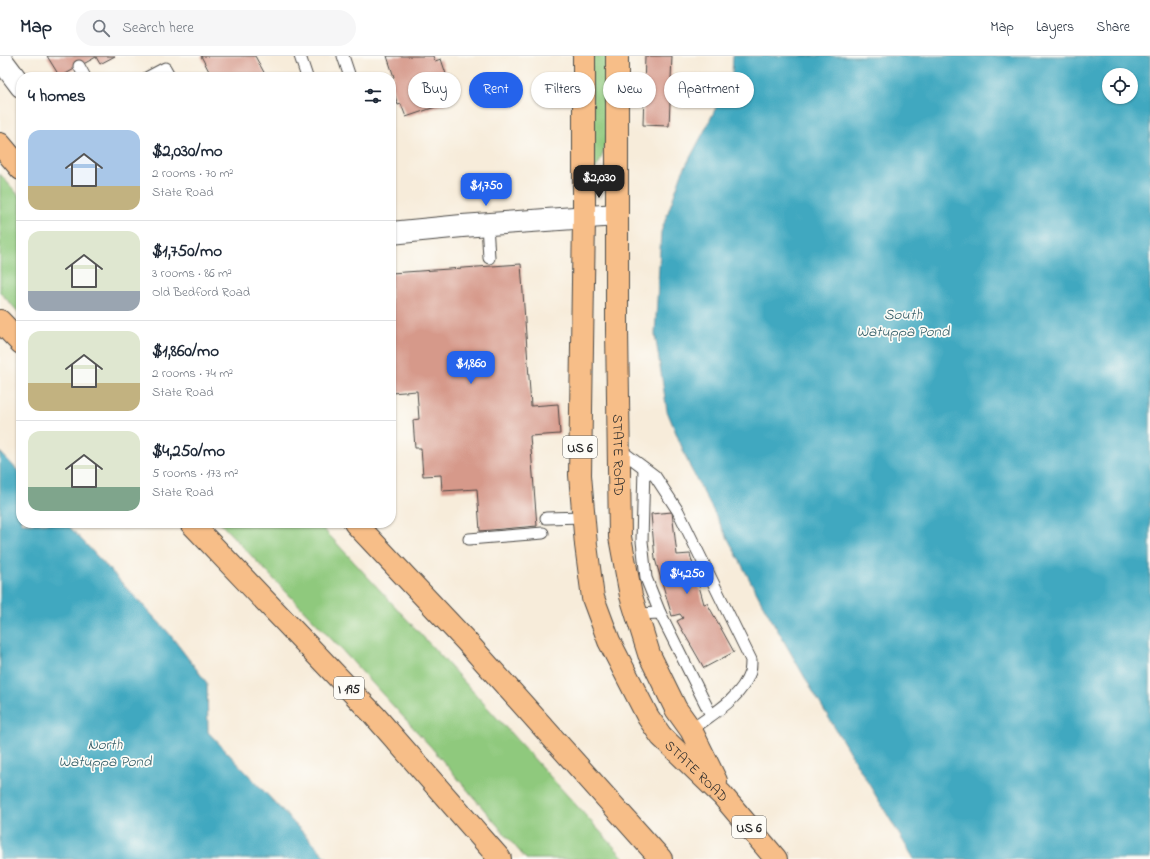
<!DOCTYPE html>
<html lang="en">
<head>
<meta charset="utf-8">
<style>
	:root { --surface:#fff; --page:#f6f6f7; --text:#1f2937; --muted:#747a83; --line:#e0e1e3; --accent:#2563eb }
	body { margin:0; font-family:"Indie Flower",sans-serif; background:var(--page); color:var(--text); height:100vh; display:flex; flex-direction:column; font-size:15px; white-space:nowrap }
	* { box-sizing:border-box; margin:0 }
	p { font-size:13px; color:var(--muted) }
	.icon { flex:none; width:22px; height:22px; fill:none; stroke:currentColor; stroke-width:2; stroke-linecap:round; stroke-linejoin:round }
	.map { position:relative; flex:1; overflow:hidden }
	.details { position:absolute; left:16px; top:16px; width:380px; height:456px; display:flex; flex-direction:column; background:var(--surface); border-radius:16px; box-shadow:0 1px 3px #0004 }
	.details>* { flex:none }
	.top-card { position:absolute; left:408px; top:16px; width:380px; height:36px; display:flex; gap:8px }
	.fabs { position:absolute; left:1102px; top:12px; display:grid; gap:8px }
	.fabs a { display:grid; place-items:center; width:36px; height:36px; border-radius:50%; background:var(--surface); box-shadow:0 1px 3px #0004; font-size:20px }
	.price { position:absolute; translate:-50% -34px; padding:0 9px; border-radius:8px; background:var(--accent); color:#fff; font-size:13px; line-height:26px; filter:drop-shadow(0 1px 2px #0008) }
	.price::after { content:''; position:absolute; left:50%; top:24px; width:12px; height:9px; margin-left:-6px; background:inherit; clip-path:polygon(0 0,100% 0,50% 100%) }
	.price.on { background:#222; color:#fff }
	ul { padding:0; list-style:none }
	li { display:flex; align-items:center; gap:12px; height:100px; padding:0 12px }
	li+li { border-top:1px solid var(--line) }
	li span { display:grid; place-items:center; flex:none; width:112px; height:80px; border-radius:12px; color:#555 }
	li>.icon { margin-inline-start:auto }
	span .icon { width:48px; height:48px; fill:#fffc; stroke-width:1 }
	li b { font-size:17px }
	h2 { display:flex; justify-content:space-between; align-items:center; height:48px; padding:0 12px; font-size:17px }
	.chip { padding:0 14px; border-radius:18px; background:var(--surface); box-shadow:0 1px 3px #0004; font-size:14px; line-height:36px }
	.chip.on { background:var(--accent); color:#fff }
	header { display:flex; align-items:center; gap:24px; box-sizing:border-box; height:56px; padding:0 20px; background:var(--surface); border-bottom:1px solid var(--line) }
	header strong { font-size:19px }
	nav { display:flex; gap:22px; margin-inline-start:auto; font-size:14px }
	.search { width:280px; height:36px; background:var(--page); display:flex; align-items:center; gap:10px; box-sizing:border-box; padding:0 14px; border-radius:22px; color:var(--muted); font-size:15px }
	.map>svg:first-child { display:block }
</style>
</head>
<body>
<header>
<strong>Map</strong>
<div class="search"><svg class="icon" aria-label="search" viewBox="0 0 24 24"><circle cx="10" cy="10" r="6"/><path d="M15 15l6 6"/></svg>Search here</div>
<nav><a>Map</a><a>Layers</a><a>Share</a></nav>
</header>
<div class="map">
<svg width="1150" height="803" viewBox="0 0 1150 803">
	<rect width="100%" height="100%" fill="#fdfcf7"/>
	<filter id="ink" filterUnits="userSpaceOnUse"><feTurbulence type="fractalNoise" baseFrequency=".025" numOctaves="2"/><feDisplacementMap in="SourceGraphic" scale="8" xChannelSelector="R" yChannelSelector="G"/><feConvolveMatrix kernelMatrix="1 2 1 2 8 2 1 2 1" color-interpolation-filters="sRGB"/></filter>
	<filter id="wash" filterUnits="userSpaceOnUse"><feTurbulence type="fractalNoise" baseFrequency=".012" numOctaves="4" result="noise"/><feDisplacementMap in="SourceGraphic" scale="16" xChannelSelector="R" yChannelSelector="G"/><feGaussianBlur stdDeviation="0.9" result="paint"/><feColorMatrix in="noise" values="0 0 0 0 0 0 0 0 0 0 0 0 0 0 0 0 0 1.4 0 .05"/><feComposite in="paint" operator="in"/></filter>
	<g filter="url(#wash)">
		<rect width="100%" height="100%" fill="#f7ecda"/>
		<g fill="#8fc97d" stroke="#5d7a54">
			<path d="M591,0H609C609,26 613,96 594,114Z"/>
			<polygon points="0,118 21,142 21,259 0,236"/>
			<polygon points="220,467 318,467 438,597 625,803 526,803 431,691 341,593"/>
		</g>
		<g fill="#40a8c0" stroke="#366a76" fill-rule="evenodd">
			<path d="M733,0H1150V803H914L812,634L762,547L690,411L667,355L655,278L661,176L682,117L708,68L732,18ZM1109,19H1131V41H1109Z"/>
			<polygon points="0,396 21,418 21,467 66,467 168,576 207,627 208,676 328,803 0,803"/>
		</g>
		<g id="blocks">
			<g fill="#d6998a">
				<polygon points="47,0 115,0 100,8 96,1 60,21"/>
				<polygon points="201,0 255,0 266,20 212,21"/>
				<polygon points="387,0 433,0 435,5 441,3 449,27 441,29 447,47 406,61 401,48 398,49 391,29 391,22 394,21"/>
				<polygon points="645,0 672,0 669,70 643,69"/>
				<polygon points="521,208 531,350 558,348 560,378 530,380 537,470 480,475 477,433 442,435 441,419 423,420 421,392 415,392 413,364 419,363 417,335 391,337 391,217"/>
				<polygon points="672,456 677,499 690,498 704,548 707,547 734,596 704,612 677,565 683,562 680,558 672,560 655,503 651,458"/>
			</g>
		</g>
	</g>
	<g filter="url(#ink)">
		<use href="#blocks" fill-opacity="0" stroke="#4a4845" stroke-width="1"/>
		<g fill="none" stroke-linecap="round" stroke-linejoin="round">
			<defs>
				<g id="service">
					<polyline points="300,0 307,21"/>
					<polyline points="343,0 350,21"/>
					<polyline points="79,10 85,21"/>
					<polyline points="148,21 165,12 170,21"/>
					<polyline points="487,168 489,202"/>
					<path d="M619,393L655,420L678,455L751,604C751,608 751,612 750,616C741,643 712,658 691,674"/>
					<polyline points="644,412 642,485 646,522 660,557"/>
					<polyline points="546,462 584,461"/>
					<polyline points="469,483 543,477"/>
					<polyline points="636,558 660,557 711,659"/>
				</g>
				<g id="minor">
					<polyline points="0,2 21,30"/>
					<polyline points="391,177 462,170 617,159"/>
				</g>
				<g id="primary">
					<path id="s1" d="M584,0V162L580,419L586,489L593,542L609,585L648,661L661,680L722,739L776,803"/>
					<path id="s2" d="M617,0V274L620,481L631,540L649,598L676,653L691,674L716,725"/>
				</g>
				<g id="motorway">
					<polyline points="0,88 21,113"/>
					<polyline points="0,265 21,287"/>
					<polyline points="191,467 374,659 500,803"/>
					<polyline points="355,467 466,585 661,803"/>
				</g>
			</defs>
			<use href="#service" stroke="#4a4845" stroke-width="13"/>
			<use href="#minor" stroke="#4a4845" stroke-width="24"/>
			<use href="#primary" stroke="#4a4845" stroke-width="24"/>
			<use href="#motorway" stroke="#4a4845" stroke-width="24"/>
			<use href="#service" stroke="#fff" stroke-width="11"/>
			<use href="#minor" stroke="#fff" stroke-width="22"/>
			<use href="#primary" stroke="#f7be88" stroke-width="22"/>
			<use href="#motorway" stroke="#f7be88" stroke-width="22"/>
		</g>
	</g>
	<g text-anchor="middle" stroke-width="3.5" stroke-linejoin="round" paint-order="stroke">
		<g fill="#fdfcf7" stroke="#6a6a68" stroke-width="1">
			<rect x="563" y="380" width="34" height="22" rx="3"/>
			<rect x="334" y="621" width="30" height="22" rx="3"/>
			<rect x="732" y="760" width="34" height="22" rx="3"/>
		</g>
		<g font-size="13" font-weight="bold" fill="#2b2b2b">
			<text x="580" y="396">US 6</text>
			<text x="349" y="637">I 195</text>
			<text x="749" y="776">US 6</text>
		</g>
		<g font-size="14" fill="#2b2b2b" stroke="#fdfcf7">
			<text dy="5" stroke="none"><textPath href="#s2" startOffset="399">STATE ROAD</textPath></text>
			<text dy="5" stroke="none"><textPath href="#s1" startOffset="747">STATE ROAD</textPath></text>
		</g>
		<g font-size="15" font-style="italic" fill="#335d67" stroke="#fdfcf7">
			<text x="903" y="263">South<tspan x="903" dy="17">Watuppa Pond</tspan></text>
			<text x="105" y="693">North<tspan x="105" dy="17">Watuppa Pond</tspan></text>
		</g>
	</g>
</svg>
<div class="fabs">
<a><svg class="icon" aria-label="locate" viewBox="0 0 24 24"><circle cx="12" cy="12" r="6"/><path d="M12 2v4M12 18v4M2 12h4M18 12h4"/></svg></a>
</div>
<b class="price on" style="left:599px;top:143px">$2,030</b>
<b class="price" style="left:486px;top:151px">$1,750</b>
<b class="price" style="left:471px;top:329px">$1,860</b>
<b class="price" style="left:687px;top:539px">$4,250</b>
<div class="top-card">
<a class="chip">Buy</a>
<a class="chip on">Rent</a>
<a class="chip">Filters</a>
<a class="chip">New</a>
<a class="chip">Apartment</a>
</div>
<section class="details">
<h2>4 homes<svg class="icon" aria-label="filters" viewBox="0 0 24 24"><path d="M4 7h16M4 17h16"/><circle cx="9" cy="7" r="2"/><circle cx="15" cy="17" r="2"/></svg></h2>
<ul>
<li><span style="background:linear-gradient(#a9c7e8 70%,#c2b280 0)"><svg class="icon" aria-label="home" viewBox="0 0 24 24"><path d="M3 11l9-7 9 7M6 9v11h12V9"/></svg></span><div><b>$2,030/mo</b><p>2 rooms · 70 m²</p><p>State Road</p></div></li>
<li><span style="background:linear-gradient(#dfe7d0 75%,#9aa5b1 0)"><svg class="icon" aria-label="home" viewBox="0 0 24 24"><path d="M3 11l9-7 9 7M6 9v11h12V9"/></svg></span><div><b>$1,750/mo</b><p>3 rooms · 86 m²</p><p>Old Bedford Road</p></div></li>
<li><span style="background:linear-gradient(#dfe7d0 65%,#c2b280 0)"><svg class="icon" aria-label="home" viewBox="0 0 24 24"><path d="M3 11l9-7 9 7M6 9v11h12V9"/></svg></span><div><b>$1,860/mo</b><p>2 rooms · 74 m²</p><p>State Road</p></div></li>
<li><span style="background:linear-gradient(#dfe7d0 70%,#7fa58c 0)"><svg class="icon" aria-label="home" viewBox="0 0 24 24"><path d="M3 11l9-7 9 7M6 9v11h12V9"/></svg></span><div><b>$4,250/mo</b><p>5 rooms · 173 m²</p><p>State Road</p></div></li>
</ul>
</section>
</div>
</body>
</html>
